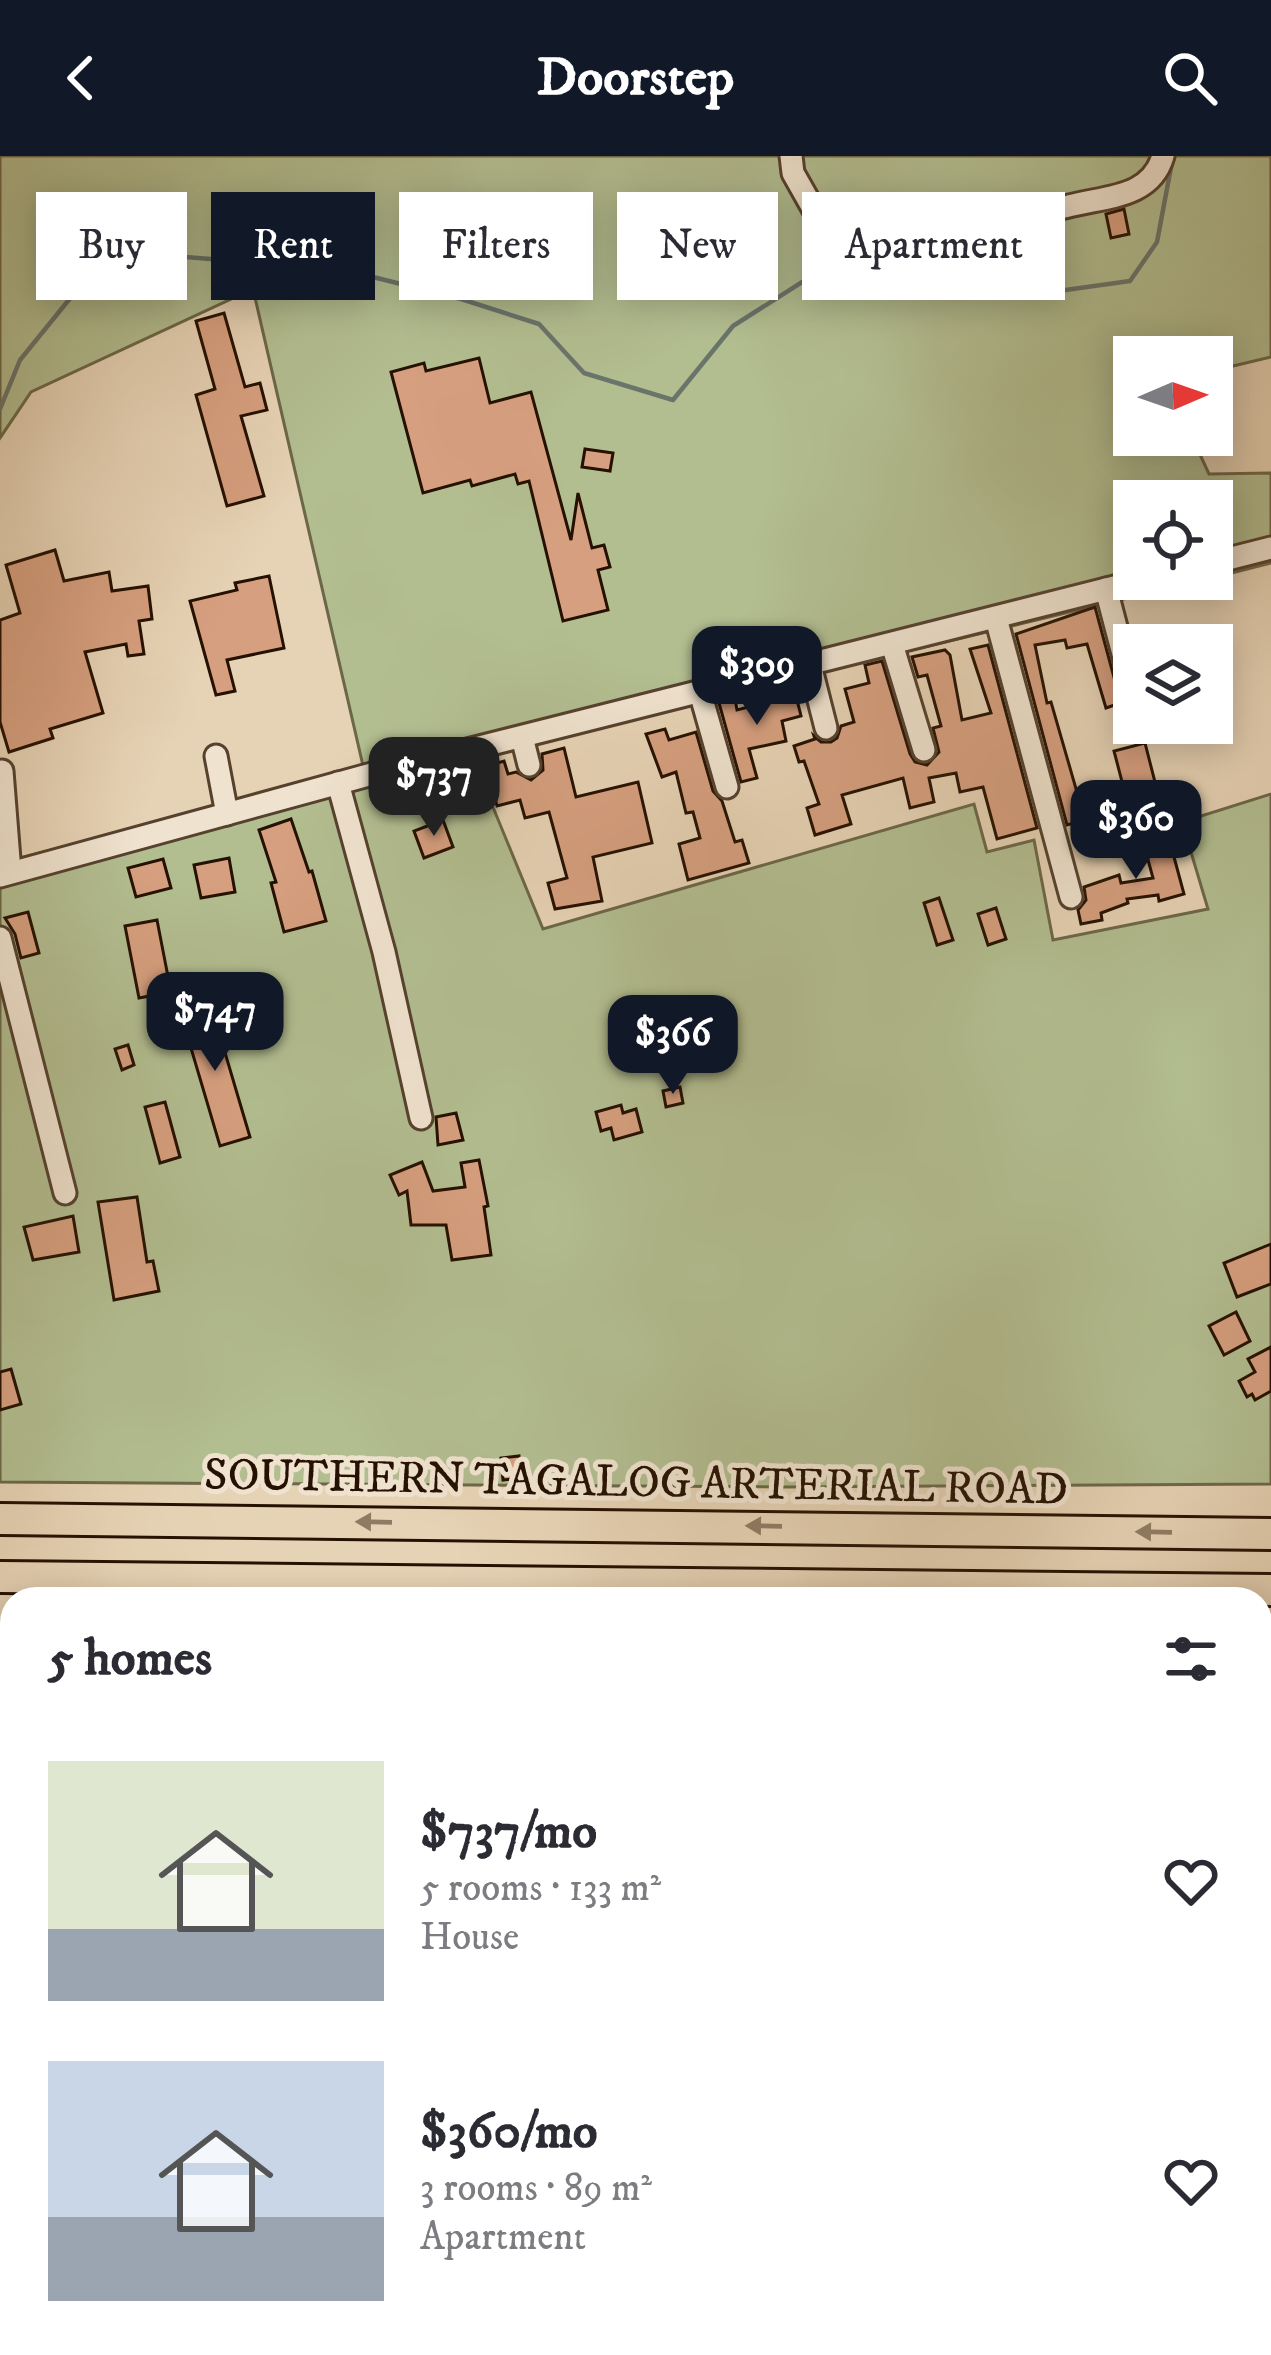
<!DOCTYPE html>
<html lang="en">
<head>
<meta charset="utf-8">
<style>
	:root { --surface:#fff; --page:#f2f2f3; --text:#2b2b33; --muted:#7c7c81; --accent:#111827 }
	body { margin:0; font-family:"IM FELL DW Pica",serif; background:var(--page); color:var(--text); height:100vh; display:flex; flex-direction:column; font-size:45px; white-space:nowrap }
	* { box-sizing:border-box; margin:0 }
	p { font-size:39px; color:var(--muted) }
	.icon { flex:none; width:66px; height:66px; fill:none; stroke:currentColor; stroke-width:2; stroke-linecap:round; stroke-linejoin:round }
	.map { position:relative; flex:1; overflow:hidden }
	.details { position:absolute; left:0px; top:1431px; width:1272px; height:768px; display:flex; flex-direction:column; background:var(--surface); border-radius:36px 36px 0 0; box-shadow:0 6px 30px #0003 }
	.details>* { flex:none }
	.banner { position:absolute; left:36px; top:36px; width:1200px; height:108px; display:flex; gap:24px }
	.needle { width:78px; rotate:88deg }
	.controls { position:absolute; left:1113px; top:180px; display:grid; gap:24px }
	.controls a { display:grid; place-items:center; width:120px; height:120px; border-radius:0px; background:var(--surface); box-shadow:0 6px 30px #0003; font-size:60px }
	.price { position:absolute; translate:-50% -102px; padding:0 27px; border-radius:24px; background:var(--accent); color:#fff; font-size:39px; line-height:78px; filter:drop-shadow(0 3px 6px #0008) }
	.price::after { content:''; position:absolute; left:50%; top:72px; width:36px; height:27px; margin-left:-18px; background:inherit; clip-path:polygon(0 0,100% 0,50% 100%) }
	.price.on { background:#222; color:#fff }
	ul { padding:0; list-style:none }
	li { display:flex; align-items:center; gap:36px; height:300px; padding:0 48px }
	li span { display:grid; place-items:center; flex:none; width:336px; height:240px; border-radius:0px; color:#555 }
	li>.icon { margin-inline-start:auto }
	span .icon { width:144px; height:144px; fill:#fffc; stroke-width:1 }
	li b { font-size:51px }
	h2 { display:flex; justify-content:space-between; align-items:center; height:144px; padding:0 48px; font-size:51px }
	.pill { padding:0 42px; border-radius:0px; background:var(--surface); box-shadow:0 6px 30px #0003; font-size:42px; line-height:108px }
	.pill.on { background:var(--accent); color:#fff }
	header { display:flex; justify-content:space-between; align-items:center; height:156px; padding:0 48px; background:var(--accent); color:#fff; font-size:54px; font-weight:700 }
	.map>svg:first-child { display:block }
</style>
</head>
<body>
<header><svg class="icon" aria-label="back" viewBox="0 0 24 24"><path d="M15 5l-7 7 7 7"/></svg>Doorstep<svg class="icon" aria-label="search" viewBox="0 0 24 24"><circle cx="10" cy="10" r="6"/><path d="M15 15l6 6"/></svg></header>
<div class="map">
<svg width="1271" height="2199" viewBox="0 0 1271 2199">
	<rect width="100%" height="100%" fill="#e6d2b4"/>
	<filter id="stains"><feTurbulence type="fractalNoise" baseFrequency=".00167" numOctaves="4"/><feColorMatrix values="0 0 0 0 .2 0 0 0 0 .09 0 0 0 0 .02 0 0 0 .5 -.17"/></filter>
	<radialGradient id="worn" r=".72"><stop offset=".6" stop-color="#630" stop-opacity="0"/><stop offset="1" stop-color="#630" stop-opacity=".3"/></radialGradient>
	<polygon fill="#b2bd90" stroke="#6c6748" stroke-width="3" points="0,0 1271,0 1271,201 1212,215 1212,201 1134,201 1134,279 1191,279 1209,318 1271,317 1271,407 1212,422 1212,345 1134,345 1134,423 1207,423 472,600 543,773 974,648 987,696 1034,684 1053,784 1208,753 1182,666 1271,638 1271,1328 785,1331 0,1326 0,707 364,614 253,133 31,236 0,282"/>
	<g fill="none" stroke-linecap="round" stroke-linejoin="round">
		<g stroke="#69746b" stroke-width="4.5">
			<polyline points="0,253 20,204 89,119 172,100 341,113 461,143 539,168 584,217 673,244 733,170 821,114 921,113 1044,137 1130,125 1157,86 1172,6"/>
			<polyline points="0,1515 12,1518"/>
			<polyline points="1260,2045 1271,2047"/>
		</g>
	</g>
	<g fill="#d69f7f" stroke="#251101" stroke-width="3">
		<polygon points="1124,53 1129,78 1111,82 1106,58"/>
		<polygon points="224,157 245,231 260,227 267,254 241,260 264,340 227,350 196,239 215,233 196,165"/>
		<polygon points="479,202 490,247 531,236 571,384 578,337 592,392 604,389 610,411 598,414 608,454 563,465 529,325 518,328 515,318 472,330 470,324 423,337 391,216 424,207 426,215"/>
		<polygon points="585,293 613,297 610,315 582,311"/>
		<polygon points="55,394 64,425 109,416 112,435 148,430 152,463 139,465 144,498 128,500 126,488 85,496 103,557 50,573 53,582 9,596 0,566 0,464 20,457 6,409"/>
		<polygon points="269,420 284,492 227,504 235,535 216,539 190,445 237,434 235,427"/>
		<polygon points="1095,451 1118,536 1126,545 1106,552 1087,488 1067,492 1065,484 1035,489 1047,547 1051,546 1085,664 1067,669 1016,478"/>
		<polygon points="988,489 1037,672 997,683 983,631 960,636 956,617 929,622 934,646 910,652 903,622 842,639 851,668 815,679 807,652 819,648 804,605 799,606 794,590 815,583 814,580 821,586 831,586 837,582 841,570 854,566 845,533 869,527 865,509 882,505 910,598 915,606 927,609 939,596 933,572 941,570 927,519 918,521 912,501 945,494 950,499 962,564 991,557 970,493"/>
		<polygon points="794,532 801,560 782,565 786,585 749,593 757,622 741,626 719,547 735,543 737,554 779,543 777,536"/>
		<polygon points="665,573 669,584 696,576 713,635 722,645 735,686 742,684 749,707 688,724 679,688 700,682 693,656 686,657 676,616 662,621 646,578"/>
		<polygon points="1145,587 1157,634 1126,641 1114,595"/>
		<polygon points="564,592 576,641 638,626 652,687 593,701 602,745 555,753 548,727 567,722 549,656 525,662 520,644 497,650 487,610 504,605 508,618 516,616 531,624 543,614 542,598"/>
		<polygon points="291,663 309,716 312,715 326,765 284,776 271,727 276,726 259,674"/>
		<polygon points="443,664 453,691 424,702 414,675"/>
		<polygon points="1167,675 1184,738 1159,745 1158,739 1127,743 1128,747 1101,757 1102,764 1081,768 1078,754 1086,744 1084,731 1119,719 1121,727 1153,722 1142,682"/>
		<polygon points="229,702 235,736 201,742 194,709"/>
		<polygon points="163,703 171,732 136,741 128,712"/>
		<polygon points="939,742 953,784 937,789 924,747"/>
		<polygon points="996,752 1006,783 988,789 978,758"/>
		<polygon points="28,756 39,797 21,802 15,778 5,762"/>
		<polygon points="157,764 171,836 139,842 125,770"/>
		<polygon points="210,846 250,981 220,990 180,855"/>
		<polygon points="128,889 134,909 122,914 115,893"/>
		<polygon points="680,931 683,947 666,951 663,935"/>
		<polygon points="165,946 180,1001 160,1007 145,951"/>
		<polygon points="621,949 623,957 636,953 642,976 614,984 611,972 601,975 596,956"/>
		<polygon points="456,957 463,984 438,989 436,961"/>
		<polygon points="479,1004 488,1050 484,1051 491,1099 452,1104 446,1069 411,1069 407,1035 399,1039 390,1019 422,1006 433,1035 465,1031 461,1007"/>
		<polygon points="137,1041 147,1106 153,1105 159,1135 114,1144 98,1046"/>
		<polygon points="73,1060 79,1096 33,1104 24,1071"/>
		<polygon points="1271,1088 1271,1128 1237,1141 1224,1107"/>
		<polygon points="1236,1156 1250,1185 1224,1199 1209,1170"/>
		<polygon points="1271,1191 1271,1235 1255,1244 1252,1238 1247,1241 1239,1225 1255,1216 1248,1203"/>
		<polygon points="11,1213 21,1248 0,1254 0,1216"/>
		<polygon points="519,1300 521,1322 503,1324 501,1302"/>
	</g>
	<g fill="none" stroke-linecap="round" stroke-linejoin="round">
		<defs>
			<g id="minor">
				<polyline points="791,0 793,17 815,56"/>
				<path d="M1065,51C1103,40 1150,44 1163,0"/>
				<polyline points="1212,407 1271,392"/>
				<polyline points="1106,433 1132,532"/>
				<polyline points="996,462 1071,741"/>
				<polyline points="892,488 924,594"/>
				<polyline points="810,509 826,572"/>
				<polyline points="700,536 727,631"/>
				<polyline points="522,581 529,609"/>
				<polyline points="216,600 227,658"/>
				<polyline points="2,615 10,716"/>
				<polyline points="338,627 384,796 421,962"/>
				<polyline points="0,720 372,618 1146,423"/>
				<polyline points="0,782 65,1037"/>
				<polyline points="825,2187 828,2199"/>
				<polyline points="1075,2187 1081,2199"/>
			</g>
			<g id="highway">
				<polyline points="0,1363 1271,1378"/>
				<polyline points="0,1421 1271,1434"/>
			</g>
		</defs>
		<use href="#minor" stroke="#55412e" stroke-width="27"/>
		<use href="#highway" stroke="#251101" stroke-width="36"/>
		<use href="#minor" stroke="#efe2ce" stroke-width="21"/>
		<use href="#highway" stroke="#e6d2b4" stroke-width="30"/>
	</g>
	<defs><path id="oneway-solid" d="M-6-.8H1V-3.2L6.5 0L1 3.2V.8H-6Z" transform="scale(3)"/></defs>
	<g fill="#8f7b63">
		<use href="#oneway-solid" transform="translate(374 1366) rotate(-179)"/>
		<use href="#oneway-solid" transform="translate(764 1370) rotate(-179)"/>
		<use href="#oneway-solid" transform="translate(1154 1376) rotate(-179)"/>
	</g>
	<g text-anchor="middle" stroke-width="10" stroke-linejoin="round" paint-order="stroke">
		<g font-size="45" fill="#251101" stroke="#efe2ce">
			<text transform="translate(636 1324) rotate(1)" y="16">SOUTHERN TAGALOG ARTERIAL ROAD</text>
		</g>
	</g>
	<rect width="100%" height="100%" filter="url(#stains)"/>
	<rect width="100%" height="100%" fill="url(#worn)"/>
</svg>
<div class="controls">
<a><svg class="needle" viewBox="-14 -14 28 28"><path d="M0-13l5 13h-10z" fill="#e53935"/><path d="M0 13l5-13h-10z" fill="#7c7c81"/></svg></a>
<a><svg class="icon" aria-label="locate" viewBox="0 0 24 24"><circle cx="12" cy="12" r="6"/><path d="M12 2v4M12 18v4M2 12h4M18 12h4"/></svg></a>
<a><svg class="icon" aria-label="layers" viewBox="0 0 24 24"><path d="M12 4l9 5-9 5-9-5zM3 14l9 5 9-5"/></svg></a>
</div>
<b class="price" style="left:757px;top:572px">$309</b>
<b class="price on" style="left:434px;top:683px">$737</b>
<b class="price" style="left:1136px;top:726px">$360</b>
<b class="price" style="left:215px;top:918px">$747</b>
<b class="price" style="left:673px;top:941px">$366</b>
<div class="banner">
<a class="pill">Buy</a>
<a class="pill on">Rent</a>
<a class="pill">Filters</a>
<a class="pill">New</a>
<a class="pill">Apartment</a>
</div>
<section class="details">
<h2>5 homes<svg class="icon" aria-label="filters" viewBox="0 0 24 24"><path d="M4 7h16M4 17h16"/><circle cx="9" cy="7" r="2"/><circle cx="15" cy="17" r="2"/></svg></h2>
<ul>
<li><span style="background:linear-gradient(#dfe7d0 70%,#9aa5b1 0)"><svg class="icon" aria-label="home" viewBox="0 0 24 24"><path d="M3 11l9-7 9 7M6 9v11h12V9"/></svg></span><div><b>$737/mo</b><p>5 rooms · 133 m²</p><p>House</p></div><svg class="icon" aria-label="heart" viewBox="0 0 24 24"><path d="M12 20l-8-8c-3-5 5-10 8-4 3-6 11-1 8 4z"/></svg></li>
<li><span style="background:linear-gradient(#c9d6e8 65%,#9aa5b1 0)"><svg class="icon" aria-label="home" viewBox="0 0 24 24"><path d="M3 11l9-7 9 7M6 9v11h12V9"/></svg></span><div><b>$360/mo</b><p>3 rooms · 89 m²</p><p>Apartment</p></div><svg class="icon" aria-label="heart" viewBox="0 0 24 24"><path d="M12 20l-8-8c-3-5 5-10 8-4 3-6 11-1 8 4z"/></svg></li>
</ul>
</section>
</div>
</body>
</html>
